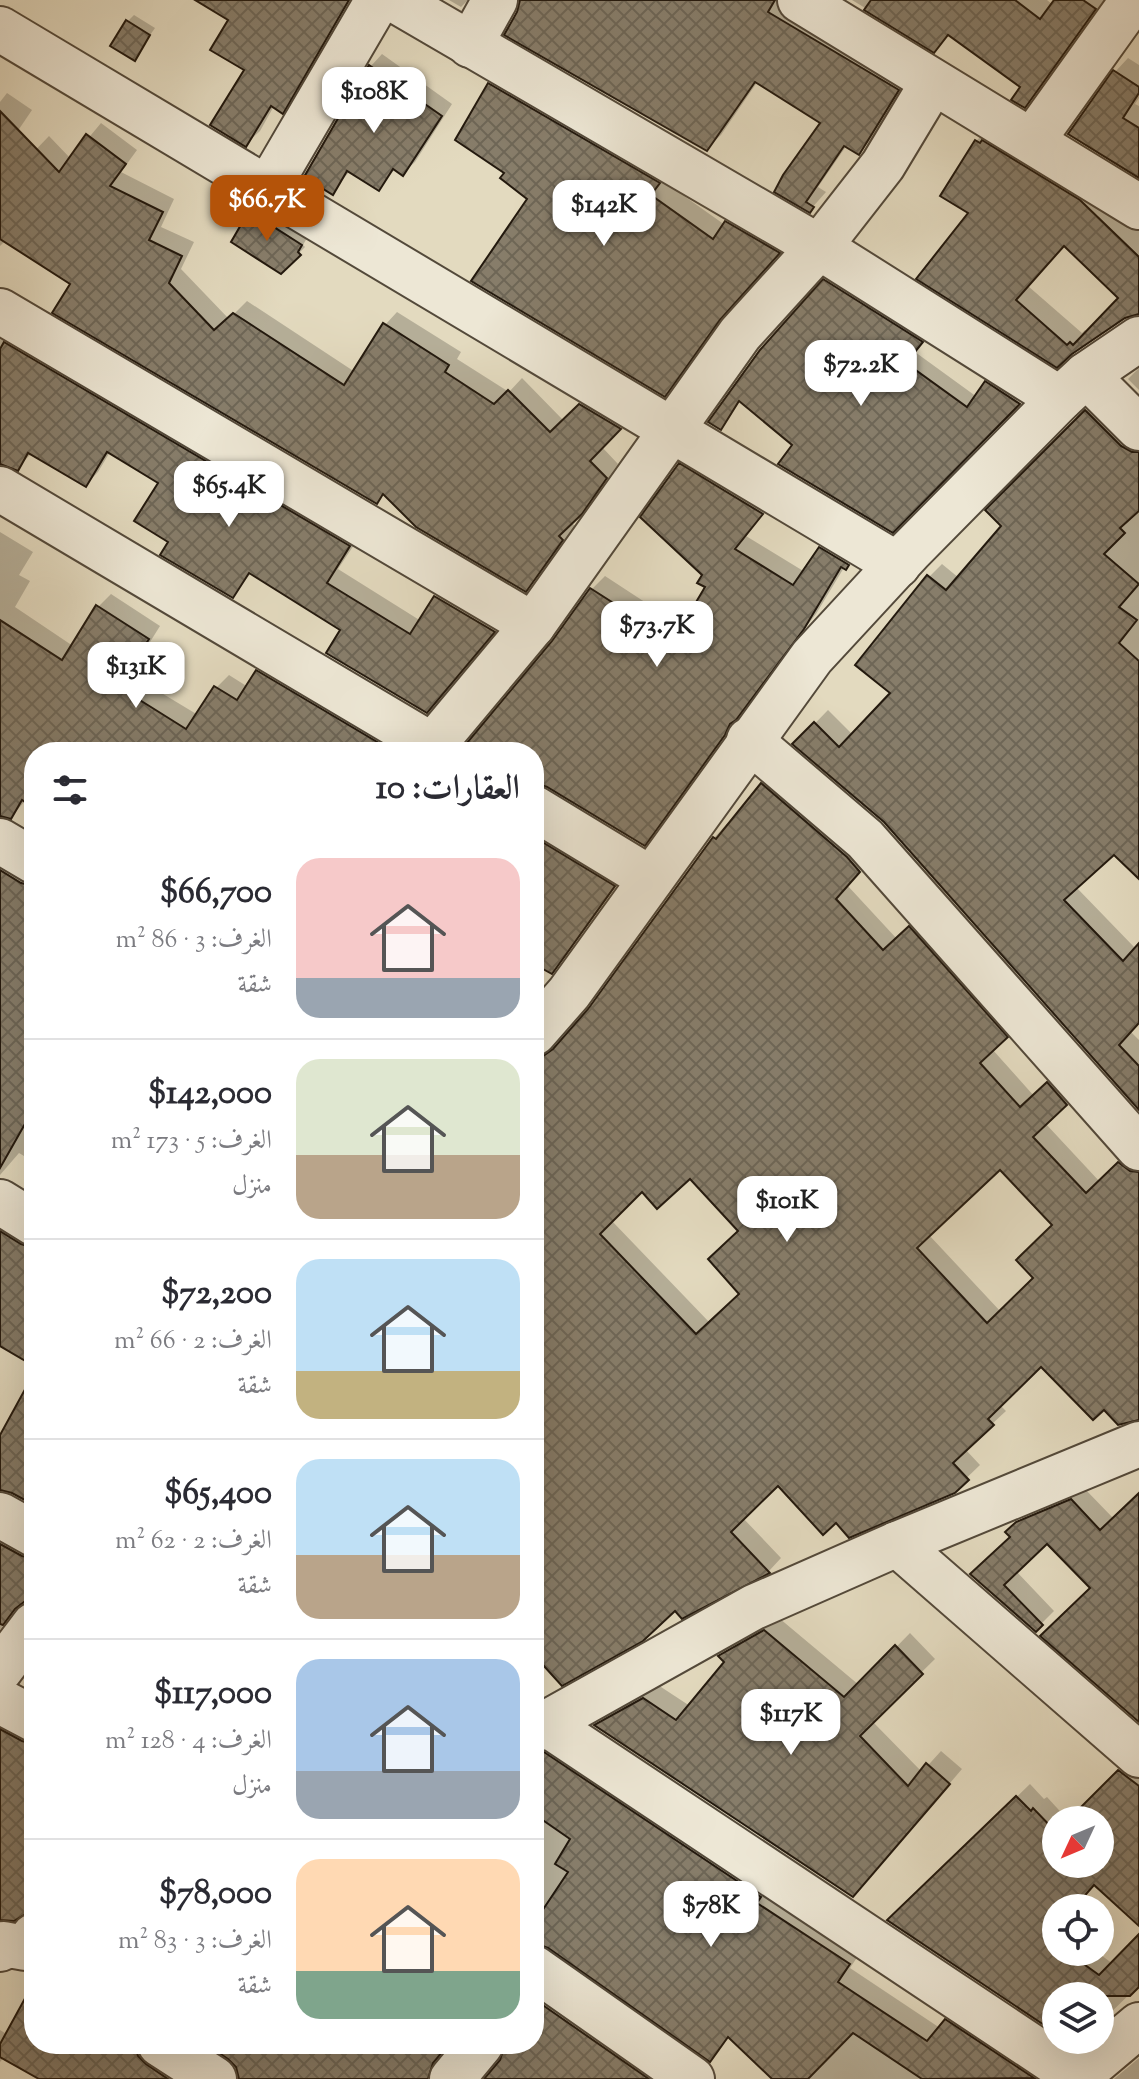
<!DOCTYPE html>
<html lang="ar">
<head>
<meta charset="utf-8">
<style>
	:root { --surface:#fff; --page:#f7f7f7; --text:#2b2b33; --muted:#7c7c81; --line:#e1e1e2; --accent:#b45309 }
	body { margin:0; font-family:"Sorts Mill Goudy",Amiri,serif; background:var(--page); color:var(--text); direction:rtl; height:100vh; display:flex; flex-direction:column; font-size:30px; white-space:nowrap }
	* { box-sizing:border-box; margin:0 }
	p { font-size:26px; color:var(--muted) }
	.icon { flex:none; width:44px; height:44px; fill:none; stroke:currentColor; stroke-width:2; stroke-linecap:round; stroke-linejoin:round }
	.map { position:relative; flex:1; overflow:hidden; direction:ltr }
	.side { position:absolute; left:24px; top:742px; width:520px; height:1312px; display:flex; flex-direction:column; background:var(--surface); border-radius:32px; box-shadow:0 8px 32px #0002; direction:rtl }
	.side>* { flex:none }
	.needle { width:52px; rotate:226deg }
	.buttons { position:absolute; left:1042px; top:1806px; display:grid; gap:16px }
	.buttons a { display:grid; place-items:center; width:72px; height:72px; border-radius:50%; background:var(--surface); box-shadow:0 8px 32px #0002; font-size:40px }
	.price { position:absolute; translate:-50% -68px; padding:0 18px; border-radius:16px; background:#fff; color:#222; font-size:26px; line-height:52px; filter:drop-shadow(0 2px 4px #0008) }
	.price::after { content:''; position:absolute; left:50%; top:48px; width:24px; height:18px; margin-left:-12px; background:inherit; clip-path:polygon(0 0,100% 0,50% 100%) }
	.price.active { background:var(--accent); color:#fff }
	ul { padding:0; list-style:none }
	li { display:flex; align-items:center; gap:24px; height:200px; padding:0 24px }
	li+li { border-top:2px solid var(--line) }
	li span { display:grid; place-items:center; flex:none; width:224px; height:160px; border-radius:24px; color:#555 }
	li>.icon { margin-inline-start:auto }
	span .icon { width:96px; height:96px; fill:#fffc; stroke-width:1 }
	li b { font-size:34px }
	h2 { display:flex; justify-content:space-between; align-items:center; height:96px; padding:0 24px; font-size:34px }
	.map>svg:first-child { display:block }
</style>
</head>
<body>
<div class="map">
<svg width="1139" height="2079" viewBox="0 0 1139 2079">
	<defs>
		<pattern id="building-cross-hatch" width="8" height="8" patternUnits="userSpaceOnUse" patternTransform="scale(2)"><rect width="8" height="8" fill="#877d6a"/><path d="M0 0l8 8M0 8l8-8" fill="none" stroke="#6e6656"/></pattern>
	</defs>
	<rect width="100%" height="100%" fill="#e3dabf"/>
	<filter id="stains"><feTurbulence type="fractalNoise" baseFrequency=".0025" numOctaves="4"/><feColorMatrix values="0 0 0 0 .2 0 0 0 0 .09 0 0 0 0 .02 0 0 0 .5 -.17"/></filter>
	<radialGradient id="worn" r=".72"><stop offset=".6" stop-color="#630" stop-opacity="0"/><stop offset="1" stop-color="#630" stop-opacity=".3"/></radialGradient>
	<g fill="#0003" fill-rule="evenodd">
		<polygon points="224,0 353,0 296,97 282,111 274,106 260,131 246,144 247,70"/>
		<polygon points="449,0 468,0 461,7"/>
		<polygon points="522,0 793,0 911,76 872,139 859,152 847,145 818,187 826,192 810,210 777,191 823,122 758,81 721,135 707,148 519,13"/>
		<polygon points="852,0 1047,0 1053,5 1056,0 1104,0 1038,92 1025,106 1022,87 950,34 934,50"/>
		<polygon points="134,15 155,28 134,58 128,21"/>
		<polygon points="382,54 452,104 415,162 403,173 396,168 378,189 350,171 332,192 306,176 371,66"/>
		<polygon points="1128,58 1139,65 1139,98 1135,104 1139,106 1139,175 1071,134 1115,72"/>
		<polygon points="502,71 671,169 663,181 725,225 739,209 791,239 732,304 677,381 664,394 530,199 506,173 490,84"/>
		<polygon points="7,93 32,110 13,138 0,140 0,102"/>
		<polygon points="101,123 137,150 121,172 174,199 161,227 194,242 181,269 229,319 247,301 355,372 385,325 397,312 461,352 457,359 509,392 522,378 564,421 594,392 632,415 601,446 618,464 594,498 571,522 575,526 539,576 526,589 385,493 377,502 73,283 6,240 0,246 0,187 49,136 71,159"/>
		<path d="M990,128L1139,214V313L1124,317L1071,353L919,278L971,213L976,141ZM1065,244L1121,298L1087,333L1085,330L1082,333L1028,286Z"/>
		<polygon points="257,206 307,238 303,245 305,247 281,271 233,241"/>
		<polygon points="835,270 932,331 915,352 977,397 997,373 1029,392 893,530 741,400 720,428 711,422"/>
		<polygon points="0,320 362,533 338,569 421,621 436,597 449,584 506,618 439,698 343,630 252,572 232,596 171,542 161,483 110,452 98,472 86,485 32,453 17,468 0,462"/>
		<polygon points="1139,368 1139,390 1128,379"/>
		<polygon points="1099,398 1139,436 1139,876 1114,852 1076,887 1136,949 1139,946 1139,1022 1130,1031 1139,1040 1139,1107 885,821 795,744 828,710 853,735 893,693 929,577 942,564 959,578 1004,526 988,510"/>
		<polygon points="693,452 774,500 746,536 805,572 820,548 833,535 858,554 845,566 816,614 741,712 657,830 644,843 547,784 534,781 534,752 470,752 592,589 605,576 683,627 708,587 680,465"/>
		<polygon points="0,532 33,552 19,575 30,581 15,607 73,646 98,607 111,594 160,626 130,674 198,715 216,688 229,675 248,687 258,671 271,659 420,752 34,752 34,806 26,800 11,817 0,814"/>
		<path d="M775,771L872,857L847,885L897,939L923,914L1019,1023L992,1049L1034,1096L1061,1071L1079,1091L1045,1123L1100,1182L1132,1150L1139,1155V1418L1104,1407L1042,1364L1000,1405L1006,1411L965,1449L980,1465L953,1491L836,1521L778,1483L743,1518L781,1558L769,1571L682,1616L675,1608L538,1656L534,1661V1041L542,1045H556L564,1039L591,1009L714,838ZM1000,1167L1055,1225L1036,1278L1001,1312L929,1235ZM690,1176L740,1230L742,1293L710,1323L611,1220L642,1189Z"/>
		<polygon points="534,817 626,873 564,959 551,972 534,961"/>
		<polygon points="0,850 34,870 34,1162 19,1153 0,1175"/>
		<polygon points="0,1211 34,1232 34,1324 0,1324"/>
		<polygon points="1084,1488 1114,1519 1139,1495 1139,1719 1093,1588 1047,1541 1016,1571 1054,1611 1036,1629 973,1574 1012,1536 1008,1532 1031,1510"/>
		<polygon points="0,1524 23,1537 8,1565 34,1542 34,1598 21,1602 0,1630"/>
		<polygon points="779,1618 859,1685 910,1633 935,1659 872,1721 922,1772 941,1751 962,1769 867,1880 597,1725 610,1712 658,1685 690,1706 727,1662 721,1656 734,1642"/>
		<polygon points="34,1670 34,1688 24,1683"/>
		<polygon points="0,1709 34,1728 34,1906 0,1918"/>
		<polygon points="534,1738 862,1950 850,1968 940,2028 959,2007 1063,2079 775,2079 730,2036 709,2060 549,1946 534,1942"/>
		<polygon points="1132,1758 1139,1763 1139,1923 1095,1883 1073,1908 1056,1908 1056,1952 1097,1952 1113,1964 1139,1937 1139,1985 1100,2023 1100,1996 1056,1996 1056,2031 890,1920 1030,1784 1044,1799 1047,1797 1068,1820 1056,1820 1056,1864 1100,1864 1100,1820 1071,1820"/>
		<polygon points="534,1977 679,2079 487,2079 502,2061 507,2044 534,2044"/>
		<polygon points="0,2030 18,2041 0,2062"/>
		<polygon points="73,2044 142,2044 189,2079 49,2079"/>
		<polygon points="212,2044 448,2044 440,2060 444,2079 261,2079"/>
		<polygon points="1139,2058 1139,2079 1114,2079"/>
	</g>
	<g fill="url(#building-cross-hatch)" stroke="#23190e" stroke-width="2" fill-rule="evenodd">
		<polygon points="195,0 349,0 283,114 271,106 246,147 210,125 244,70 210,50 228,20"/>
		<polygon points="520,0 775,0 768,12 899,90 859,155 844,146 806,202 814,207 810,213 774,192 783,175 820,123 755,82 707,151 504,35 517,12"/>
		<polygon points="871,0 1015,0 1040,19 1054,0 1083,0 1096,9 1025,108 1011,100 1020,87 948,35 934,53 864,10"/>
		<polygon points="126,20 150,35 135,61 110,46"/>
		<polygon points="369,65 442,116 403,176 393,169 379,191 347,171 333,195 304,177"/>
		<polygon points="1113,70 1139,87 1139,93 1123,118 1139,128 1139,178 1068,134"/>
		<polygon points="488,83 660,183 651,195 713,239 725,221 780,253 720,320 665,397 471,281 527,199 500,178 504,173 455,140"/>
		<polygon points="0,111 59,172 86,134 126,164 110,186 163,212 149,240 182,256 169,283 214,330 233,313 344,385 383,323 449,365 445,372 494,404 508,390 550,432 579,404 621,429 590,461 607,478 582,514 559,536 563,540 526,592 416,527 383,494 377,504 52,313 70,284 0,239"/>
		<path d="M975,140L980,143L982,140L1080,200L1139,257V314L1125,318L1072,354L1057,368L916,279L968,213L940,196ZM1064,246L1118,298L1073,345L1070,342L1067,345L1016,300Z"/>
		<polygon points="249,211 302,245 298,252 301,255 281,274 231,242"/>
		<polygon points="823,279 923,342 906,363 967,407 985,381 1020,404 893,533 778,464 792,445 739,401 721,430 708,422 760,350"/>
		<polygon points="4,342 350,546 327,583 410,634 434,596 495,632 427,713 326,653 340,630 249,573 233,598 160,555 168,542 134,521 158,483 107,452 86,487 28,453 18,471 0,464 0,349"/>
		<polygon points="1085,410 1121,446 1132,452 1139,452 1139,511 1120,528 1125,533 1104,554 1139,584 1119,607 1137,620 1119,643 1139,661 1139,879 1114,855 1064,900 1123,961 1139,943 1139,1023 1119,1045 1139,1066 1139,1110 884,822 792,744 814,722 839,747 890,693 855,665 927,575 946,590 1001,526 985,510"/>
		<polygon points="679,463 763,514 735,549 793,585 819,547 849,565 846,570 841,567 804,629 736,720 730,724 725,735 645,846 547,787 534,783 534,752 469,752 466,744 552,641 590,588 673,641 705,587 697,583 702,575 640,517"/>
		<polygon points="96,605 149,639 119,687 186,729 214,686 237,700 256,670 394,752 34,752 34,808 22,800 11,819 0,816 0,620 62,660"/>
		<path d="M761,783L847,857L860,872L836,899L883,950L909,926L1008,1037L980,1063L1020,1107L1047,1082L1067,1105L1033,1137L1086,1193L1118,1162L1130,1171L1139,1172V1420L1118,1425L1104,1410L1093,1420L1041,1367L988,1419L994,1425L953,1463L969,1480L955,1493L849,1538L836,1523L823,1535L778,1486L731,1532L770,1573L682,1619L675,1611L643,1641L562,1686L534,1655V1057L543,1056L553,1049L588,1009L713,837L716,839ZM1000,1170L1052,1225L1016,1260L1033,1278L987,1323L917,1248ZM690,1179L738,1231L708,1259L739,1294L696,1334L600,1234L642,1192L657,1209Z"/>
		<polygon points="534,837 615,886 552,974 534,964"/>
		<polygon points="0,870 21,883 34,886 34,1108 0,1168"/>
		<polygon points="0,1231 21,1244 34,1248 34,1366 0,1346"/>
		<polygon points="34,1373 34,1505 12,1493 0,1490 0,1435"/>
		<polygon points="1139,1493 1139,1722 1040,1636 1090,1588 1047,1544 1004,1585 1043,1625 1036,1632 970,1574 1010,1537 1005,1532 1016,1522 1071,1499 1100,1530"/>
		<polygon points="0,1544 22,1556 34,1559 34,1601 24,1602 15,1609 3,1625 0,1624"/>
		<polygon points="764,1630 844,1697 895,1645 923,1674 860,1736 908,1786 926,1763 950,1784 853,1897 594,1725 643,1698 676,1720 724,1662 718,1656"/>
		<polygon points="0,1729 22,1741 34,1744 34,1909 14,1921 0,1920"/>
		<polygon points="544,1752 761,1897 757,1903 850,1964 838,1982 927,2041 945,2019 1034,2078 922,2079 853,2033 808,2079 772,2079 728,2037 710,2062 548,1948 534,1943 534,1923 568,1872 555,1864 570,1839 534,1814 534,1755"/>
		<polygon points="1118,1770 1139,1786 1139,1926 1094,1885 1074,1908 1056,1908 1056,1928 1047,1938 1056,1944 1056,1952 1067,1952 1099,1975 1139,1934 1139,1987 1130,1996 1056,1996 1056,2033 887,1920 1016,1796 1031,1811 1033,1808 1056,1832 1056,1864 1100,1864 1100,1820 1068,1820"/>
		<polygon points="34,1982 34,2044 135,2044 138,2056 146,2064 168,2079 39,2079 0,2057 0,2044"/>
		<polygon points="534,1999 649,2079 484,2079 500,2060 505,2044 534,2044"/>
		<polygon points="206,2044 449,2044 433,2063 428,2079 239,2079 236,2067 228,2059"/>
	</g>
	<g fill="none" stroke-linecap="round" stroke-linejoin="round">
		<defs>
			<g id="minor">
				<polyline points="395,0 819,247 1060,399"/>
				<polyline points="800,0 1139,207"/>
				<polyline points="0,29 898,565"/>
				<polyline points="470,45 495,0"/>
				<polyline points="1032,141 1133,0"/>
				<polyline points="268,188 378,0"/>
				<polyline points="0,311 533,625"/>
				<polyline points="1086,375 1139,428"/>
				<polyline points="0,489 443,752"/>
				<polyline points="749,740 865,839 1139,1148"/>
				<polyline points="427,752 533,625 740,334 819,247 883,165 933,82"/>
				<polyline points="534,808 651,879"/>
				<polyline points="0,841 34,861"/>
				<polyline points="534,1033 569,993 812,657 910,551 1060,399 1086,375 1139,339"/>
				<polyline points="0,1202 34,1223"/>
				<polyline points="0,1515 34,1534"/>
				<polyline points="897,1544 1139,1755"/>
				<polyline points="0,1670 34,1625"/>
				<polyline points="0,1701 34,1719"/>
				<polyline points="545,1723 1077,2077"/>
				<polyline points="534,1730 754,1607 897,1544 1139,1444"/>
				<polyline points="0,1949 4,1944 25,1948 34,1936"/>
				<polyline points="534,1968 692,2079"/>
				<polyline points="160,2044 214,2079"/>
				<polyline points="452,2079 481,2044"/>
				<polyline points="1075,2079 1139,2025"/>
			</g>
		</defs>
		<use href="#minor" stroke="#53493a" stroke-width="48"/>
		<use href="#minor" stroke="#ede7d5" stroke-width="44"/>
	</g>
	<rect width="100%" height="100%" filter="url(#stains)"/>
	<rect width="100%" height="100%" fill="url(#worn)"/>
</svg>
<div class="buttons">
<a><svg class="needle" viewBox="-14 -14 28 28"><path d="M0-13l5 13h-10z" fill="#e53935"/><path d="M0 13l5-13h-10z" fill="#7c7c81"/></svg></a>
<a><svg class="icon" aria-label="locate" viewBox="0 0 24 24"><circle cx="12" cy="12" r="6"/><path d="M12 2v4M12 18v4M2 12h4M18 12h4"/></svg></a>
<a><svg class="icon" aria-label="layers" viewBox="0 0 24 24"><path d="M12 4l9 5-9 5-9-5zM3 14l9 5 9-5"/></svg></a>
</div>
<b class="price" style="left:374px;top:135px">$108K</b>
<b class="price active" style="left:267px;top:243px">$66.7K</b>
<b class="price" style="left:604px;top:248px">$142K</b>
<b class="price" style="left:861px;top:408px">$72.2K</b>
<b class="price" style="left:229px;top:529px">$65.4K</b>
<b class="price" style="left:657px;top:669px">$73.7K</b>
<b class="price" style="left:136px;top:710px">$131K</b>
<b class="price" style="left:787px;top:1244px">$101K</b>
<b class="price" style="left:791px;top:1757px">$117K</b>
<b class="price" style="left:711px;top:1949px">$78K</b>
<section class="side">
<h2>العقارات: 10<svg class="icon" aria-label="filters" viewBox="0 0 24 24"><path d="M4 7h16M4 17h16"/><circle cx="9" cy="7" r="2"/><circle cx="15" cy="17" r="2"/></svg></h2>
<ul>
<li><span style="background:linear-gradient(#f6c9c9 75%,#9aa5b1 0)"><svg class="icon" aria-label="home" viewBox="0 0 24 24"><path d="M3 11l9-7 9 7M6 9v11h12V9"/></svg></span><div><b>$66,700</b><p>الغرف: 3 · 86 m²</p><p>شقة</p></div></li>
<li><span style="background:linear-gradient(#dfe7d0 60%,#b9a48a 0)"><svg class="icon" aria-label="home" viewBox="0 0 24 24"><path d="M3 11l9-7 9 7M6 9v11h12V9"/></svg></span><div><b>$142,000</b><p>الغرف: 5 · 173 m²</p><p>منزل</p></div></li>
<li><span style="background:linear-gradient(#bfe0f5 70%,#c2b280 0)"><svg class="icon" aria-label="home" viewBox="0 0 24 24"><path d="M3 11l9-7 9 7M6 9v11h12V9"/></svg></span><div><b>$72,200</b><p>الغرف: 2 · 66 m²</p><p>شقة</p></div></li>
<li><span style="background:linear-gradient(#bfe0f5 60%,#b9a48a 0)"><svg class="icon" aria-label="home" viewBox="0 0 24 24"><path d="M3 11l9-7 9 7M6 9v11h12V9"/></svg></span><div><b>$65,400</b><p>الغرف: 2 · 62 m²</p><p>شقة</p></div></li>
<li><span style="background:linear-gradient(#a9c7e8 70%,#9aa5b1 0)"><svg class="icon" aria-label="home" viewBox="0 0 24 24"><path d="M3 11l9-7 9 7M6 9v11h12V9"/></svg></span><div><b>$117,000</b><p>الغرف: 4 · 128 m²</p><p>منزل</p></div></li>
<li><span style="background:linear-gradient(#ffd9b3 70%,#7fa58c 0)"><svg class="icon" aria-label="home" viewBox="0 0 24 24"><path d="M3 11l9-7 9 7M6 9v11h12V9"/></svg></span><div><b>$78,000</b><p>الغرف: 3 · 83 m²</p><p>شقة</p></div></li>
</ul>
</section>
</div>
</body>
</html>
